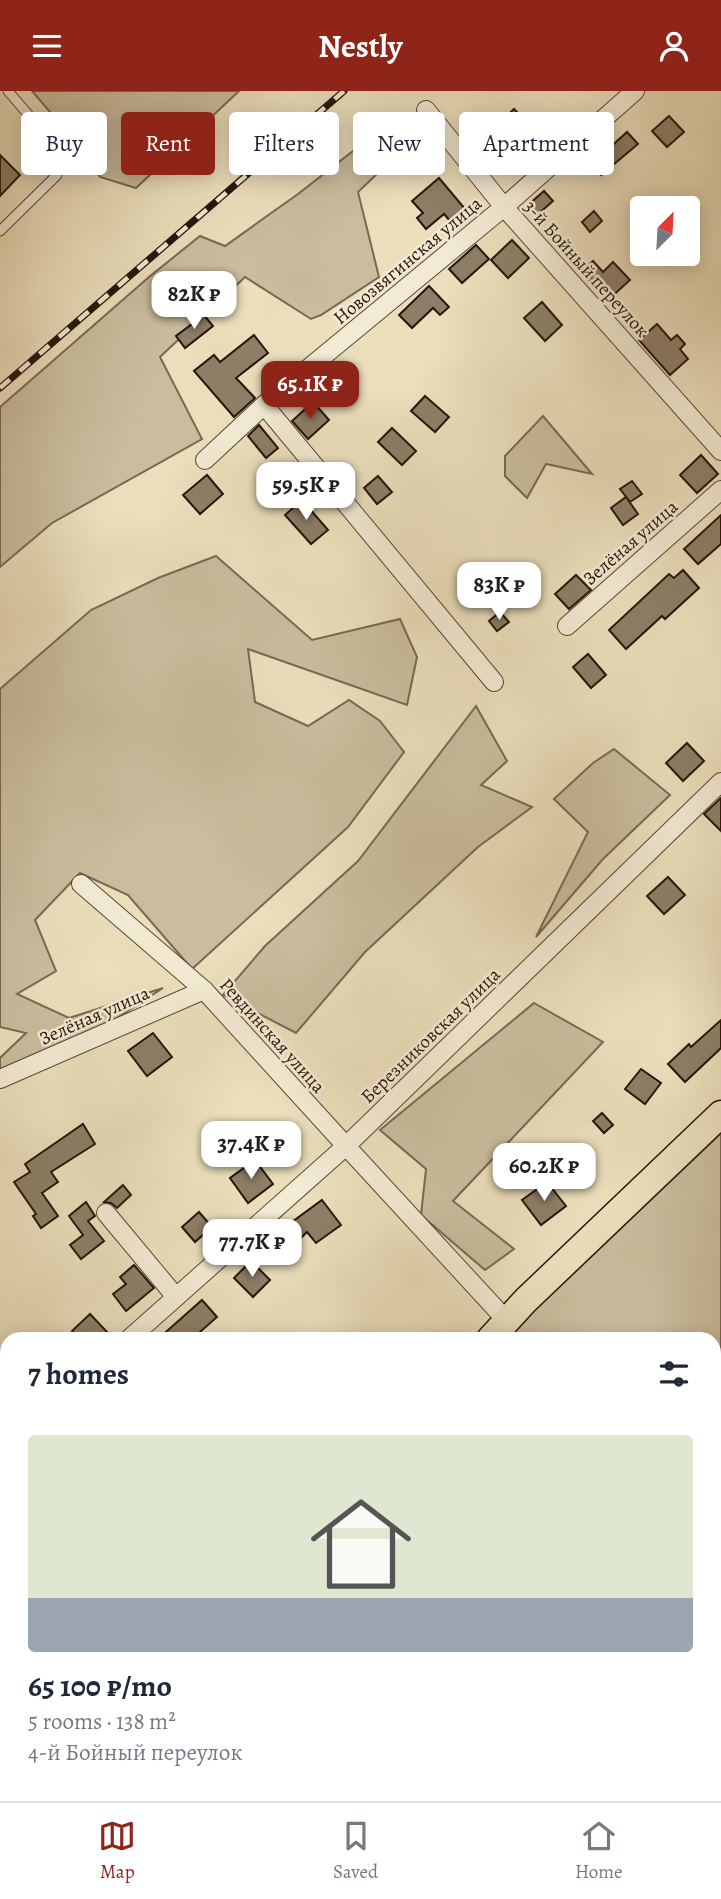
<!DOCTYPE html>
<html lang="en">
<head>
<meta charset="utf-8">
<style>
	:root { --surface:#fff; --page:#f2f2f3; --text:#1f2937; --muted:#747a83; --line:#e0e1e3; --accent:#8f2418 }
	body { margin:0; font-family:Alegreya,serif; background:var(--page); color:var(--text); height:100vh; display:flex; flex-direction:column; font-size:26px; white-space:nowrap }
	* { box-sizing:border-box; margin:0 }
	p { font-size:23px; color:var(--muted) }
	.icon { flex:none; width:38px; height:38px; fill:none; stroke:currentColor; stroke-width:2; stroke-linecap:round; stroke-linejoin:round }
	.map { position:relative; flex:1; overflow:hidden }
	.side { position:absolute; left:0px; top:1241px; width:721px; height:471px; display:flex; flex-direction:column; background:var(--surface); border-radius:21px 21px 0 0; box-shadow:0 4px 18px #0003 }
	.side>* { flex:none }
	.hud { position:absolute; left:21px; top:21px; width:679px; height:63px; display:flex; gap:14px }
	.needle { width:46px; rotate:24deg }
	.controls { position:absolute; left:630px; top:105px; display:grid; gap:14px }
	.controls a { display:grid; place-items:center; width:70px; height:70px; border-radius:7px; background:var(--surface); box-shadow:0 4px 18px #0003; font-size:35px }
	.price { position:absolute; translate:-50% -60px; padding:0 16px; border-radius:14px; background:#fff; color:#222; font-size:23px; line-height:46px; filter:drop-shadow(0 2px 4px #0008) }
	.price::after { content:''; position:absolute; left:50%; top:42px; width:21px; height:16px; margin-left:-10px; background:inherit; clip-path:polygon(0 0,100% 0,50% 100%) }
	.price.current { background:var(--accent); color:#fff }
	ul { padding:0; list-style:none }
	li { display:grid; align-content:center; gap:14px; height:371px; padding:0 28px }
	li+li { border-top:2px solid var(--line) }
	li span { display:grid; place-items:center; height:217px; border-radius:7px; color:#555 }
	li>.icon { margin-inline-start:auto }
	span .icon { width:126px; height:126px; fill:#fffc; stroke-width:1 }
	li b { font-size:30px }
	h2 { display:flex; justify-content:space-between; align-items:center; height:84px; padding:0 28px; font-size:30px }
	.chip { padding:0 24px; border-radius:7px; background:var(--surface); box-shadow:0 4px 18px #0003; font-size:24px; line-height:63px }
	.chip.current { background:var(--accent); color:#fff }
	header { display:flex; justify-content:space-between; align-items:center; height:91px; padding:0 28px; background:var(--accent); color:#fff; font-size:32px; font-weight:700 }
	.menu { display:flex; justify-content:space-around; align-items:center; height:98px; border-top:2px solid var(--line); background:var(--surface); font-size:19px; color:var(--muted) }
	.menu a { display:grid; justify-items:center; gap:4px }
	.menu .current { color:var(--accent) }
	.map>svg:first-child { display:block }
</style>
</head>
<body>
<header><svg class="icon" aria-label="menu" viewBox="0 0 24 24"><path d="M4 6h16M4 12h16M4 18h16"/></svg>Nestly<svg class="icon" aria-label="person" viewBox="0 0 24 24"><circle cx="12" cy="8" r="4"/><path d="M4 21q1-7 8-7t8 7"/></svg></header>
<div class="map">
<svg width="721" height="1710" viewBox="0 0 721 1710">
	<rect width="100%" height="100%" fill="#ebdebb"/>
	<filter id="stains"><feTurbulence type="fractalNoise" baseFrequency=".00286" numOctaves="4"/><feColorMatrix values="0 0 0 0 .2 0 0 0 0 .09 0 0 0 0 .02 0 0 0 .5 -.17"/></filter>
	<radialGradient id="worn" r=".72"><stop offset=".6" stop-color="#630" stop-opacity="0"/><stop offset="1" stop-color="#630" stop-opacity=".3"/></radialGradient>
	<g fill="#cabc9d" stroke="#786854" stroke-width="2">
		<polygon points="32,0 239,0 136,97 100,86 81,57"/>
		<polygon points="399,24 420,42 358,101 379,186 321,224 311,228 245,186 160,266 202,348 52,432 0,476 0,316 149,186 200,145 225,155 298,103"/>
		<polygon points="543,325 592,383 546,373 527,407 505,385 505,365"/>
		<polygon points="216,465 312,549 400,528 417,566 407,614 248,558 255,611 308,635 349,609 380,630 404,661 348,736 192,878 128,804 80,782 35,829 56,880 17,903 69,927 163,897 82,950 0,983 0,967 26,942 0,936 0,598 91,519 158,487"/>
		<polygon points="476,615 507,670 481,694 532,716 478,756 365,861 296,942 223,904 265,855 358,770"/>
		<polygon points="614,658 670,704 603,768 536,846 588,741 554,708 593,672"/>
		<polygon points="534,912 603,951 453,1110 514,1158 485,1179 421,1124 426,1078 380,1039"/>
		<polygon points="721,1042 721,1289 714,1296 714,1248 504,1248"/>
		<polygon points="140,1705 273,1704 273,1705 269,1710 136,1710"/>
	</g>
	<g fill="#8d7e67" stroke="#27150b" stroke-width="2">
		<polygon points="514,18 526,31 511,44 500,31"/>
		<polygon points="669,25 684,41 667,56 652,40"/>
		<polygon points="627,41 638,53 601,84 589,71 603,59 605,61"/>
		<polygon points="506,49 519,65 503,78 490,63"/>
		<polygon points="0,64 20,84 0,105"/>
		<polygon points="439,87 466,119 451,131 444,123 426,138 417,127 423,122 412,110"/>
		<polygon points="544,100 553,110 537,124 528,114"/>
		<polygon points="594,120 602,130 590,141 582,131"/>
		<polygon points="512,149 529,167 508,187 491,169"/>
		<polygon points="476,154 489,168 462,192 449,178"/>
		<polygon points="593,170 603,181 613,171 630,189 608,209 581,181"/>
		<polygon points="429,195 449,216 440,224 433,217 412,237 399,224"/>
		<polygon points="542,211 562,234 545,250 524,227"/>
		<polygon points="204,224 213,235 185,257 176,245"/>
		<polygon points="657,233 671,249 677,244 685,253 680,258 688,268 670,284 639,249"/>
		<polygon points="254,244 268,262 236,287 255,307 234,326 194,280 214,264 220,271"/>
		<polygon points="341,271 358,288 344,301 328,284"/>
		<polygon points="425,305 449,326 435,341 411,320"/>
		<polygon points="313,311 329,329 308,348 292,330"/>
		<polygon points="259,334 278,357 266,367 248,345"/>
		<polygon points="392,337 416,360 402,374 378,351"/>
		<polygon points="701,364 718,383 697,402 680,384"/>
		<polygon points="207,384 223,403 200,423 183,404"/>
		<polygon points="378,385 392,401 377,413 364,397"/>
		<polygon points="632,390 642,403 630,411 620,398"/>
		<polygon points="626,406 638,423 623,434 611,417"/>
		<polygon points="302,409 328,439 311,453 285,424"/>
		<polygon points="721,424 721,453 698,473 684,458"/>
		<polygon points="683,479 699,497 665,528 662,525 626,558 609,539 669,483 674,487"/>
		<polygon points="576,484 591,499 569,518 555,503"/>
		<polygon points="500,521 509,531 497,540 489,530"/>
		<polygon points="588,563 606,584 591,597 573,576"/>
		<polygon points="687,652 704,670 683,690 666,672"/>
		<polygon points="721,707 721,740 704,723"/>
		<polygon points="668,786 685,804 664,823 647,805"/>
		<polygon points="721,929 721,957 685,991 668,973 689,953 691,956"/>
		<polygon points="153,942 172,966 147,985 128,960"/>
		<polygon points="641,978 661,992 645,1013 625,998"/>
		<polygon points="602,1022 613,1034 604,1042 593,1030"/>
		<polygon points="83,1033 95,1053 51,1081 58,1091 42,1102 58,1125 41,1137 33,1125 36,1123 14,1091 30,1081 25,1073"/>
		<polygon points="255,1069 273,1093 248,1112 230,1087"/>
		<polygon points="547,1091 566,1115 541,1134 522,1109"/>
		<polygon points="123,1094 131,1104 117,1117 111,1112 104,1111"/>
		<polygon points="322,1109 341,1134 316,1152 307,1141 280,1167 263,1149 278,1136 281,1139"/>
		<polygon points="86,1111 95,1125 88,1130 104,1150 81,1168 70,1154 83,1144 69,1125"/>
		<polygon points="199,1121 212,1136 195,1151 182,1136"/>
		<polygon points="251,1170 270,1189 253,1206 234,1187"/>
		<polygon points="134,1174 154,1197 126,1220 113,1203 126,1193 120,1186"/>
		<polygon points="202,1209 217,1226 192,1248 158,1248"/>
		<polygon points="90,1223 108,1242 102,1248 79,1248 72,1240"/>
	</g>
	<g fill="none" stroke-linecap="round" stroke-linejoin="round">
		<defs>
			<g id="lane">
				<polyline points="0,140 57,84 58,62 44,42 8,0"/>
				<polyline points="0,1685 7,1699"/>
				<polyline points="10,1704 13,1710"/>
				<polyline points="638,1710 645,1704"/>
			</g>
			<g id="street">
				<polyline points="426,19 504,116 721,360"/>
				<polyline points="264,314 494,591"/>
				<polyline points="205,369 264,314 504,116 635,0"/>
				<polyline points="567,535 721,399"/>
				<polyline points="81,793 204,899 346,1055 507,1230"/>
				<polyline points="0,988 204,899"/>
				<polyline points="106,1122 176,1206"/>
				<polyline points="129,1248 346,1055 721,691"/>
				<polyline points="714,1311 721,1301"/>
				<polyline points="0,1375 7,1367"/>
				<polyline points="714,1436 721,1444"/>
				<polyline points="714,1525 721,1519"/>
				<polyline points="714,1645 721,1653"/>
				<polyline points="522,1710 524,1704"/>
			</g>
			<g id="primary">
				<polyline points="490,1248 526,1209 721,1023"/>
				<polyline points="70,1710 75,1704"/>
			</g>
		</defs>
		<use href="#lane" stroke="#584737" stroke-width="11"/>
		<use href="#street" stroke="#584737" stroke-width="20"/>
		<use href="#primary" stroke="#27150b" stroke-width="29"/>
		<use href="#lane" stroke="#f2ead3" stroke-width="9"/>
		<use href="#street" stroke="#f2ead3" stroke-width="18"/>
		<use href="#primary" stroke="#ebdebb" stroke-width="26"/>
		<defs>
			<polyline id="rail" points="0,297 344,0"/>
		</defs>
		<use href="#rail" stroke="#27150b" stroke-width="7"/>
		<use href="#rail" stroke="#f2ead3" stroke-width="4.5" stroke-dasharray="13" stroke-linecap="butt"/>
	</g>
	<g text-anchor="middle" stroke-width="5" stroke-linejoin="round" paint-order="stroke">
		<g font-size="19" fill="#27150b" stroke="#f2ead3">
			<text transform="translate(407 169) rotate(-40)" y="7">Новозвягинская улица</text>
			<text transform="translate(587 177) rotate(48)" y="7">3-й Бойный переулок</text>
			<text transform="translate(630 451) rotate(-41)" y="7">Зелёная улица</text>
			<text transform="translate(94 924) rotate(-24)" y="7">Зелёная улица</text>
			<text transform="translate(273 944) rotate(48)" y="7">Ревдинская улица</text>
			<text transform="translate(430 944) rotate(-44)" y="7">Березниковская улица</text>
		</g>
	</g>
	<rect width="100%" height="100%" filter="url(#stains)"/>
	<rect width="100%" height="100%" fill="url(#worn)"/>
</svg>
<div class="controls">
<a><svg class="needle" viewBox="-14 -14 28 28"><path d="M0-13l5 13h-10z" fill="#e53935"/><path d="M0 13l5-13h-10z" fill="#747a83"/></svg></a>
</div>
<b class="price" style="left:194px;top:240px">82K ₽</b>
<b class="price current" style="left:310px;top:330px">65.1K ₽</b>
<b class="price" style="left:306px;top:431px">59.5K ₽</b>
<b class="price" style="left:499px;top:531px">83K ₽</b>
<b class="price" style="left:251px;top:1090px">37.4K ₽</b>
<b class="price" style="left:544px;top:1112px">60.2K ₽</b>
<b class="price" style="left:252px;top:1188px">77.7K ₽</b>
<div class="hud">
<a class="chip">Buy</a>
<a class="chip current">Rent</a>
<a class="chip">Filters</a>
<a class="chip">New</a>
<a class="chip">Apartment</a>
</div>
<section class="side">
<h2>7 homes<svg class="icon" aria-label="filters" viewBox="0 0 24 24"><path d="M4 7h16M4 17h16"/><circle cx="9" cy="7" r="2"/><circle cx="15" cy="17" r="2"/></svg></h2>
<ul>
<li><span style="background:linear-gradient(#dfe7d0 75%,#9aa5b1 0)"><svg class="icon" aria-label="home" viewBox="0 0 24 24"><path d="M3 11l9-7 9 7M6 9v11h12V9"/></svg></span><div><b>65 100 ₽/mo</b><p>5 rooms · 138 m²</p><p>4-й Бойный переулок</p></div></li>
</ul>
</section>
</div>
<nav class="menu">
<a class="current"><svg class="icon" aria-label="map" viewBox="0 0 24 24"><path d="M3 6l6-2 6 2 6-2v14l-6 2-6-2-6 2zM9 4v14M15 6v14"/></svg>Map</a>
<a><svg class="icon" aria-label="saved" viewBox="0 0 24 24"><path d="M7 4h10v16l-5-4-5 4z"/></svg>Saved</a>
<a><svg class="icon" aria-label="home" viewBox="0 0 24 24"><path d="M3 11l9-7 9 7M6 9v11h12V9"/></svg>Home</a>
</nav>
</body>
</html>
